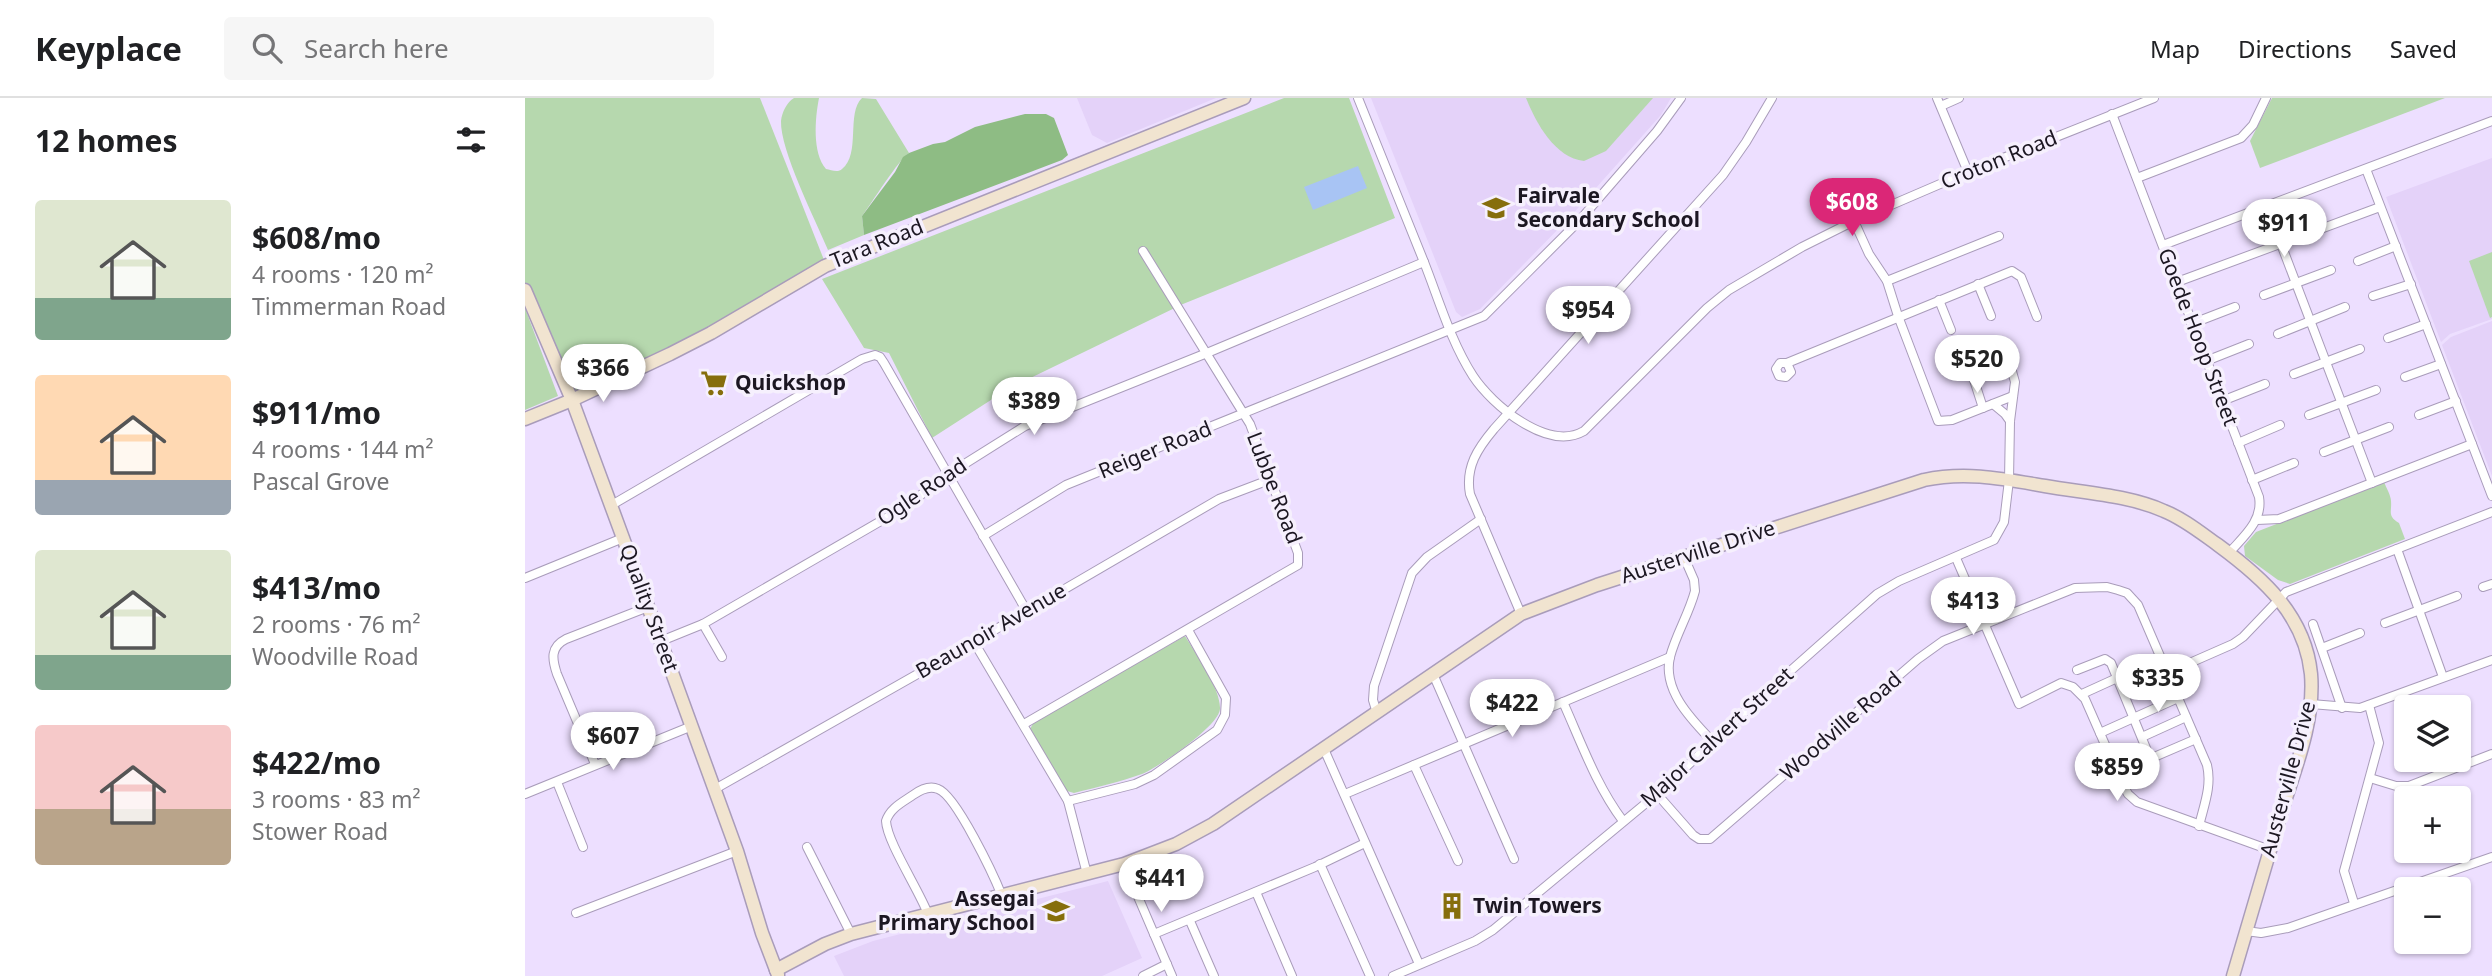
<!DOCTYPE html>
<html lang="en">
<head>
<meta charset="utf-8">
<style>
	:root { --surface:#fff; --page:#f6f6f6; --text:#202124; --muted:#757577; --line:#e0e0e0; --accent:#db2777 }
	body { margin:0; font-family:"Noto Sans",sans-serif; background:var(--page); color:var(--text); height:100vh; display:flex; flex-direction:column; font-size:26px; white-space:nowrap }
	* { box-sizing:border-box; margin:0 }
	p { font-size:23px; color:var(--muted) }
	.icon { flex:none; width:38px; height:38px; fill:none; stroke:currentColor; stroke-width:2; stroke-linecap:round; stroke-linejoin:round }
	.map { position:relative; flex:1; overflow:hidden }
	.side { display:flex; flex-direction:column; background:var(--surface); width:525px }
	.side>* { flex:none }
	.buttons { position:absolute; left:1869px; top:597px; display:grid; gap:14px }
	.buttons a { display:grid; place-items:center; width:77px; height:77px; border-radius:7px; background:var(--surface); box-shadow:0 2px 5px #0004; font-size:35px }
	.price { position:absolute; translate:-50% -60px; padding:0 16px; border-radius:24px; background:#fff; color:#222; font-size:23px; line-height:46px; filter:drop-shadow(0 2px 4px #0008) }
	.price::after { content:''; position:absolute; left:50%; top:42px; width:21px; height:16px; margin-left:-10px; background:inherit; clip-path:polygon(0 0,100% 0,50% 100%) }
	.price.active { background:var(--accent); color:#fff }
	ul { padding:0; list-style:none }
	li { display:flex; align-items:center; gap:21px; height:175px; padding:0 35px }
	li span { display:grid; place-items:center; flex:none; width:196px; height:140px; border-radius:7px; color:#555 }
	li>.icon { margin-inline-start:auto }
	span .icon { width:84px; height:84px; fill:#fffc; stroke-width:1 }
	li b { font-size:30px }
	h2 { display:flex; justify-content:space-between; align-items:center; height:84px; padding:0 35px; font-size:30px }
	header { display:flex; align-items:center; gap:42px; box-sizing:border-box; height:98px; padding:0 35px; background:var(--surface); border-bottom:2px solid var(--line) }
	header strong { font-size:33px }
	nav { display:flex; gap:38px; margin-inline-start:auto; font-size:24px }
	.search { width:490px; height:63px; background:var(--page); display:flex; align-items:center; gap:18px; box-sizing:border-box; padding:0 24px; border-radius:7px; color:var(--muted); font-size:26px }
	main { display:flex; flex:1; min-height:0 }
	.map>svg:first-child { display:block }
</style>
</head>
<body>
<header>
<strong>Keyplace</strong>
<div class="search"><svg class="icon" aria-label="search" viewBox="0 0 24 24"><circle cx="10" cy="10" r="6"/><path d="M15 15l6 6"/></svg>Search here</div>
<nav><a>Map</a><a>Directions</a><a>Saved</a></nav>
</header>
<main>
<section class="side">
<h2>12 homes<svg class="icon" aria-label="filters" viewBox="0 0 24 24"><path d="M4 7h16M4 17h16"/><circle cx="9" cy="7" r="2"/><circle cx="15" cy="17" r="2"/></svg></h2>
<ul>
<li><span style="background:linear-gradient(#dfe7d0 70%,#7fa58c 0)"><svg class="icon" aria-label="home" viewBox="0 0 24 24"><path d="M3 11l9-7 9 7M6 9v11h12V9"/></svg></span><div><b>$608/mo</b><p>4 rooms · 120 m²</p><p>Timmerman Road</p></div></li>
<li><span style="background:linear-gradient(#ffd9b3 75%,#9aa5b1 0)"><svg class="icon" aria-label="home" viewBox="0 0 24 24"><path d="M3 11l9-7 9 7M6 9v11h12V9"/></svg></span><div><b>$911/mo</b><p>4 rooms · 144 m²</p><p>Pascal Grove</p></div></li>
<li><span style="background:linear-gradient(#dfe7d0 75%,#7fa58c 0)"><svg class="icon" aria-label="home" viewBox="0 0 24 24"><path d="M3 11l9-7 9 7M6 9v11h12V9"/></svg></span><div><b>$413/mo</b><p>2 rooms · 76 m²</p><p>Woodville Road</p></div></li>
<li><span style="background:linear-gradient(#f6c9c9 60%,#b9a48a 0)"><svg class="icon" aria-label="home" viewBox="0 0 24 24"><path d="M3 11l9-7 9 7M6 9v11h12V9"/></svg></span><div><b>$422/mo</b><p>3 rooms · 83 m²</p><p>Stower Road</p></div></li>
</ul>
</section>
<div class="map">
<svg width="1967" height="878" viewBox="0 0 1967 878">
	<rect width="100%" height="100%" fill="#eddfff"/>
	<g fill="#e4d2f9">
		<polygon points="552,0 691,0 582,45 567,37"/>
		<polygon points="846,0 1146,0 1136,17 1045,119 955,211 937,219 931,214"/>
		<polygon points="1967,60 1967,221 1925,236 1916,244 1861,99"/>
		<polygon points="1967,223 1967,378 1917,247 1926,239"/>
		<polygon points="583,783 617,860 577,878 319,878 309,858 348,843"/>
	</g>
	<g fill="#b6d8ae">
		<polygon points="0,0 235,0 299,162 188,233 47,302 0,189"/>
		<path d="M269,0H294C290,20 287,55 301,71C306,72 313,75 317,71C336,56 321,15 337,0L351,1L384,55C374,61 346,106 337,118L339,137L303,152C290,121 255,52 256,23C257,14 262,4 269,0Z"/>
		<polygon points="759,0 824,0 870,120 658,206 483,291 407,340 364,255 339,250 297,181"/>
		<path d="M1001,0H1128L1081,53L1059,63C1030,60 1011,25 1001,0Z"/>
		<polygon points="1747,0 1920,0 1735,70 1725,43"/>
		<polygon points="1967,154 1967,219 1965,220 1944,163"/>
		<polygon points="0,210 33,298 0,312"/>
		<path d="M1859,384C1861,389 1866,398 1866,403C1867,414 1862,418 1874,425L1880,441L1765,486L1753,482L1720,458L1719,448L1731,434Z"/>
		<path d="M660,538C671,556 696,591 695,611C694,628 634,669 617,676C595,684 572,689 549,695L542,693L505,631L509,624Z"/>
	</g>
	<polygon fill="#8ebc84" points="500,16 521,16 529,20 543,57 537,62 339,137 337,118 370,74 378,59 384,55 408,46 420,44 450,29"/>
	<polygon fill="#a8c4f4" points="833,68 842,90 788,112 779,89"/>
	<g fill="none" stroke-linecap="round" stroke-linejoin="round">
		<defs>
			<g id="street">
				<path d="M833,0C855,55 877,109 899,164C914,202 926,244 948,278C967,307 1023,354 1059,333L1182,210L1204,192L1277,149L1329,123L1443,74L1629,0"/>
				<polyline points="1412,0 1443,74"/>
				<polyline points="1416,8 1434,0"/>
				<path d="M1587,16L1734,399C1738,423 1719,438 1704,455"/>
				<polyline points="1841,71 1967,398"/>
				<polyline points="1612,80 1716,40 1728,27 1741,0"/>
				<polyline points="1329,123 1344,156 1362,183 1373,218 1413,323 1427,322 1488,298"/>
				<polyline points="1756,146 1847,385"/>
				<polyline points="1638,147 1967,23"/>
				<polyline points="1833,163 1871,148"/>
				<polyline points="1362,183 1474,138"/>
				<polyline points="1652,184 1855,109"/>
				<polyline points="1453,186 1466,218"/>
				<polyline points="1739,197 1806,172"/>
				<polyline points="1848,198 1886,186"/>
				<polyline points="1414,202 1426,232"/>
				<polyline points="1666,226 1710,209"/>
				<polyline points="1753,236 1820,209"/>
				<polyline points="1863,240 1901,226"/>
				<polyline points="1681,263 1724,246"/>
				<polyline points="1262,265 1266,274 1261,279 1254,278 1251,271 1255,265 1262,265 1487,173 1496,179 1512,219"/>
				<polyline points="1769,276 1835,251"/>
				<polyline points="1880,279 1916,266"/>
				<polyline points="1449,282 1458,310"/>
				<polyline points="1697,303 1740,286"/>
				<polyline points="1468,306 1480,316 1485,323"/>
				<polyline points="1784,317 1851,292"/>
				<polyline points="1894,317 1931,303"/>
				<polyline points="1713,345 1755,327"/>
				<polyline points="1799,354 1864,329"/>
				<polyline points="1727,382 1769,365"/>
				<polyline points="85,408 337,261 350,257 355,259 359,265 501,512"/>
				<polyline points="1732,422 1754,421 1947,346"/>
				<polyline points="458,438 541,387 959,218 1054,123 1132,33 1156,0"/>
				<polyline points="1872,451 1918,579"/>
				<path d="M1159,459L1169,482L1170,493C1164,516 1151,536 1145,559C1137,593 1168,623 1188,644"/>
				<polyline points="1431,460 1494,606 1536,585 1548,589 1560,601 1596,683 1603,696 1612,704 1745,752"/>
				<polyline points="0,480 98,440"/>
				<polyline points="1958,489 1967,486"/>
				<path d="M996,516L945,396C940,369 953,350 969,331L1198,77L1221,44L1247,0"/>
				<polyline points="1860,525 1932,498"/>
				<polyline points="178,526 197,559"/>
				<polyline points="1788,526 1817,610"/>
				<polyline points="136,543 178,526 380,409 422,377 500,328 682,255 899,164"/>
				<polyline points="449,544 543,703 562,776"/>
				<polyline points="1797,550 1835,535"/>
				<polyline points="1552,572 1580,561 1586,565 1625,660"/>
				<polyline points="1642,575 1708,546 1718,539 1761,494 1967,414"/>
				<polyline points="908,576 989,761"/>
				<polyline points="1557,596 1636,560"/>
				<path d="M1038,604C1056,644 1071,687 1098,723"/>
				<polyline points="1786,606 1835,610 1967,562"/>
				<polyline points="852,615 848,602 849,588 887,475 902,459 956,421"/>
				<polyline points="499,626 773,467 773,455 725,326 618,153"/>
				<polyline points="1575,635 1653,600"/>
				<polyline points="1617,639 1661,619"/>
				<polyline points="799,651 894,866"/>
				<path d="M70,666L32,576C27,561 25,549 41,541L123,509"/>
				<polyline points="889,667 933,763"/>
				<polyline points="1592,675 1671,641"/>
				<polyline points="1845,680 1871,688 1884,688 1967,656"/>
				<polyline points="32,684 58,749"/>
				<polyline points="190,691 449,544 694,401 744,382"/>
				<polyline points="0,696 167,628"/>
				<polyline points="820,696 1145,559"/>
				<path d="M1132,696L1168,737L1174,741H1185L1393,561L1418,543L1550,490L1582,489L1593,492L1602,495L1613,507L1682,667C1687,688 1679,707 1674,728"/>
				<polyline points="543,703 610,686 629,677 692,632 700,617 701,600 663,532"/>
				<polyline points="282,749 326,836"/>
				<polyline points="599,766 647,878"/>
				<polyline points="795,766 845,878"/>
				<polyline points="731,794 767,878"/>
				<polyline points="1829,805 1819,773 1854,645 1844,607"/>
				<polyline points="51,815 212,753"/>
				<path d="M403,816C394,792 362,744 361,723C365,710 378,704 388,697C395,692 404,687 413,691C431,697 469,778 477,798"/>
				<polyline points="665,823 689,878"/>
				<polyline points="1721,833 1736,835 1763,830 1967,759"/>
				<polyline points="629,836 790,769 840,745"/>
				<polyline points="618,878 642,866"/>
				<polyline points="868,878 950,843 968,832 1132,696 1237,598 1352,496 1374,483 1469,442 1479,424 1484,382 1485,323 1490,284 1481,252"/>
			</g>
			<g id="secondary">
				<polyline points="0,192 47,302 98,440 212,753 237,835 253,877"/>
				<polyline points="0,321 47,302 145,256 186,235 300,168 719,0"/>
				<path d="M251,872L300,846L326,836L599,766L651,746L688,726L996,516L1072,487L1399,382C1441,373 1479,381 1520,388C1559,395 1603,397 1639,413C1659,421 1676,435 1693,447C1738,480 1780,517 1786,576C1790,623 1770,671 1756,715C1740,769 1724,824 1708,878"/>
			</g>
		</defs>
		<use href="#street" stroke="#a99cba" stroke-width="10"/>
		<use href="#secondary" stroke="#a99cba" stroke-width="15"/>
		<use href="#street" stroke="#fff" stroke-width="8"/>
		<use href="#secondary" stroke="#f1e4d0" stroke-width="12"/>
	</g>
	<defs>
		<symbol id="school-bare" viewBox="-9 -9 18 18"><path d="M0-5L7-2L0 1L-7-2ZM-4 1L0 2.5L4 1V4Q0 6-4 4Z" fill="#866e0c" stroke="#f6f0fd" stroke-width="2.5" paint-order="stroke"/></symbol>
		<symbol id="supermarket-bare" viewBox="-9 -9 18 18"><path d="M-6-5.5h2.5l.6 2H6L4.5 2H-2.5L-4.4-4H-6ZM-1.5 3.2a1.3 1.3 0 1 0 .1 0ZM3 3.2a1.3 1.3 0 1 0 .1 0Z" fill="#866e0c" stroke="#f6f0fd" stroke-width="2.5" paint-order="stroke"/></symbol>
		<symbol id="building-bare" viewBox="-9 -9 18 18"><path d="M-4-6H4V6H1V3H-1V6H-4ZM-2.5-4.3h1.7v1.8h-1.7ZM.8-4.3h1.7v1.8H.8ZM-2.5-1h1.7V.8h-1.7ZM.8-1h1.7V.8H.8Z" fill="#866e0c" stroke="#f6f0fd" stroke-width="2.5" paint-order="stroke"/></symbol>
	</defs>
	<g fill-rule="evenodd">
		<use href="#school-bare" x="952" y="91" width="38" height="38"/>
		<use href="#supermarket-bare" x="170" y="266" width="38" height="38"/>
		<use href="#building-bare" x="908" y="789" width="38" height="38"/>
		<use href="#school-bare" x="512" y="794" width="38" height="38"/>
	</g>
	<g text-anchor="middle" stroke-width="7" stroke-linejoin="round" paint-order="stroke">
		<g font-size="21" fill="#1c1722" stroke="#f6f0fd">
			<text transform="translate(1474 62) rotate(-22)" y="7">Croton Road</text>
			<text transform="translate(352 146) rotate(-22)" y="7">Tara Road</text>
			<text transform="translate(1673 239) rotate(69)" y="7">Goede Hoop Street</text>
			<text transform="translate(630 352) rotate(-22)" y="7">Reiger Road</text>
			<text transform="translate(749 390) rotate(69)" y="7">Lubbe Road</text>
			<text transform="translate(397 394) rotate(-34)" y="7">Ogle Road</text>
			<text transform="translate(1173 454) rotate(-18)" y="7">Austerville Drive</text>
			<text transform="translate(124 510) rotate(70)" y="7">Quality Street</text>
			<text transform="translate(466 533) rotate(-30)" y="7">Beaunoir Avenue</text>
			<text transform="translate(1316 628) rotate(-41)" y="7">Woodville Road</text>
			<text transform="translate(1192 639) rotate(-42)" y="7">Major Calvert Street</text>
			<text transform="translate(1763 681) rotate(-75)" y="7">Austerville Drive</text>
		</g>
		<g font-size="21" font-weight="bold" fill="#1c1722" stroke="#f6f0fd" text-anchor="start">
			<text x="992" y="105">Fairvale<tspan x="992" dy="24">Secondary School</tspan></text>
			<text x="210" y="292">Quickshop</text>
			<text x="510" y="808" text-anchor="end">Assegai<tspan x="510" dy="24">Primary School</tspan></text>
			<text x="948" y="815">Twin Towers</text>
		</g>
	</g>
</svg>
<div class="buttons">
<a><svg class="icon" aria-label="layers" viewBox="0 0 24 24"><path d="M12 4l9 5-9 5-9-5zM3 14l9 5 9-5"/></svg></a>
<a>+</a>
<a>−</a>
</div>
<b class="price active" style="left:1327px;top:140px">$608</b>
<b class="price" style="left:1759px;top:161px">$911</b>
<b class="price" style="left:1063px;top:248px">$954</b>
<b class="price" style="left:1452px;top:297px">$520</b>
<b class="price" style="left:78px;top:306px">$366</b>
<b class="price" style="left:509px;top:339px">$389</b>
<b class="price" style="left:1448px;top:539px">$413</b>
<b class="price" style="left:1633px;top:616px">$335</b>
<b class="price" style="left:987px;top:641px">$422</b>
<b class="price" style="left:88px;top:674px">$607</b>
<b class="price" style="left:1592px;top:705px">$859</b>
<b class="price" style="left:636px;top:816px">$441</b>
</div>
</main>
</body>
</html>
